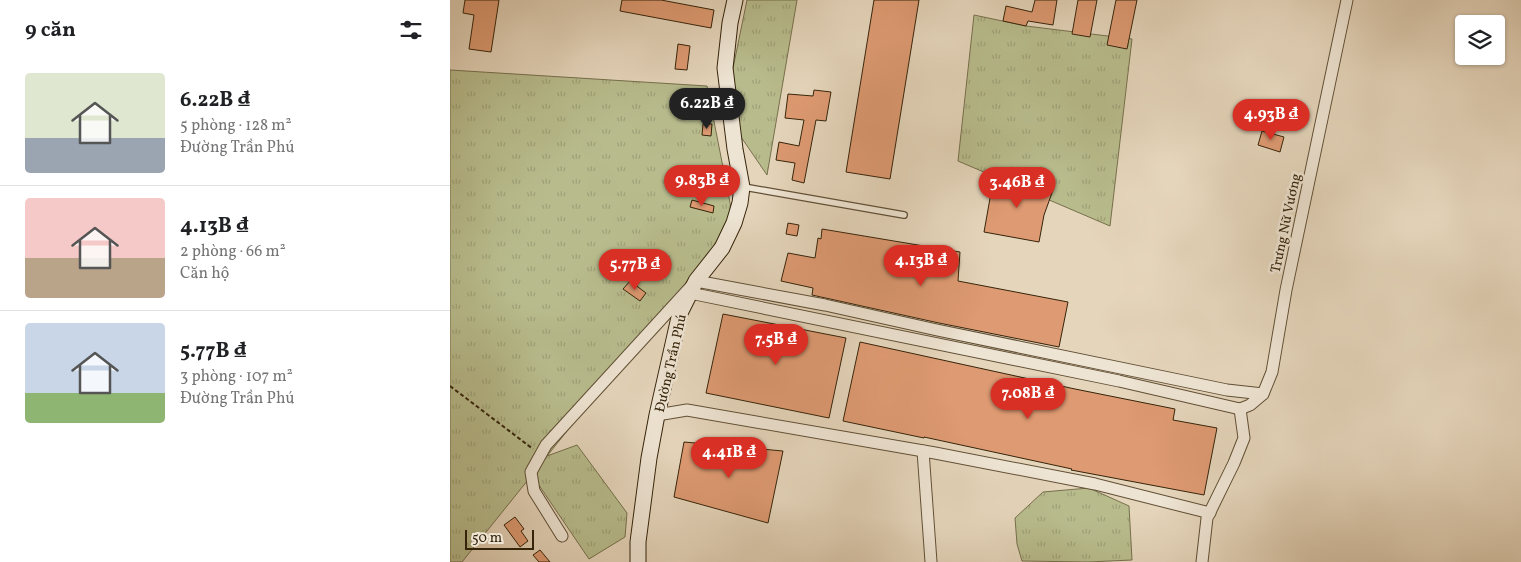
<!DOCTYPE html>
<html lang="vi">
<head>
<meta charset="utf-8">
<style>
	:root { --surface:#fff; --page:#f6f6f6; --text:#202124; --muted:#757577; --line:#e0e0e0; --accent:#d93025 }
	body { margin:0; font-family:Vollkorn,serif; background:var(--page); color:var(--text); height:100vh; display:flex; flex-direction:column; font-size:19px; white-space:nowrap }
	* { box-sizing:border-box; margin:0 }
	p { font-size:16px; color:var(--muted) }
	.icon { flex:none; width:28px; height:28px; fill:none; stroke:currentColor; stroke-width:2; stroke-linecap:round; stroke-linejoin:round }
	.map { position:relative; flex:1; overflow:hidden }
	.panel { display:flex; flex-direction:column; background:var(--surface); width:450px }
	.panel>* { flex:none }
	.controls { position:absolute; left:1005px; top:15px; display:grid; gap:10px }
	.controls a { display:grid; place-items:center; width:50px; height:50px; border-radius:5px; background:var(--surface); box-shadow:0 1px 4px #0004; font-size:25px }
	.scale { position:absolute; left:15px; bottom:12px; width:69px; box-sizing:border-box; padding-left:5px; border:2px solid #35240a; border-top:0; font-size:14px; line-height:18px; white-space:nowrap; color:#35240a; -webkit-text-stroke:4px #eee4d3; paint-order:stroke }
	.price { position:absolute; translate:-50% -42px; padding:0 11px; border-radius:18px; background:var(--accent); color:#fff; font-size:16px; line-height:32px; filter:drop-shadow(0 1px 2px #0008) }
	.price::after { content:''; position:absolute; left:50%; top:30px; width:15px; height:11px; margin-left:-8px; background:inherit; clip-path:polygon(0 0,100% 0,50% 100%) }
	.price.active { background:#222; color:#fff }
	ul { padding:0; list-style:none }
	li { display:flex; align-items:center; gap:15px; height:125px; padding:0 25px }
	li+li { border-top:1px solid var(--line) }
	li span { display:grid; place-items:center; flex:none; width:140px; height:100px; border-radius:5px; color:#555 }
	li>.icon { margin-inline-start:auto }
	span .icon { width:60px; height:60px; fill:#fffc; stroke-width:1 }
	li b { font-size:21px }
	h2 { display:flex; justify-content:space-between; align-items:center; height:60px; padding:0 25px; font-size:21px }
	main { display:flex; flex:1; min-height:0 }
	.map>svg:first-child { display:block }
</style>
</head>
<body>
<main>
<section class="panel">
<h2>9 căn<svg class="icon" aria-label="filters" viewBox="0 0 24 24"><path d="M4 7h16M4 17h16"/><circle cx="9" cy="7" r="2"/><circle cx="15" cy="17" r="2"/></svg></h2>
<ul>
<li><span style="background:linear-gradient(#dfe7d0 65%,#9aa5b1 0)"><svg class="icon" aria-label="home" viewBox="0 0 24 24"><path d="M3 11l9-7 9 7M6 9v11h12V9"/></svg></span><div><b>6.22B ₫</b><p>5 phòng · 128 m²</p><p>Đường Trần Phú</p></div></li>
<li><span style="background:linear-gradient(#f6c9c9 60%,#b9a48a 0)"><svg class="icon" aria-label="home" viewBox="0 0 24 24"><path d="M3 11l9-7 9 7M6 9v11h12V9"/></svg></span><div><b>4.13B ₫</b><p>2 phòng · 66 m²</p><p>Căn hộ</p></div></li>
<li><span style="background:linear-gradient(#c9d6e8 70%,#8fb573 0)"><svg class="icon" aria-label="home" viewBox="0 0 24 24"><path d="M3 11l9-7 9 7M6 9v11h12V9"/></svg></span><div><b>5.77B ₫</b><p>3 phòng · 107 m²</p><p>Đường Trần Phú</p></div></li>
</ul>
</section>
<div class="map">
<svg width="1071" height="562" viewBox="0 0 1071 562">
	<defs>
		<pattern id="grass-tufts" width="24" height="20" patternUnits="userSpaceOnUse" patternTransform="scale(1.25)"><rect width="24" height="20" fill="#b8bc8d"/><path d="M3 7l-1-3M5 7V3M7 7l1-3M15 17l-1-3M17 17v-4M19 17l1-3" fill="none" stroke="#9fa178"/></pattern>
	</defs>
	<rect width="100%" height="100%" fill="#e5d5bb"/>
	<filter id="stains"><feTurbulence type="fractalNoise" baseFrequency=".004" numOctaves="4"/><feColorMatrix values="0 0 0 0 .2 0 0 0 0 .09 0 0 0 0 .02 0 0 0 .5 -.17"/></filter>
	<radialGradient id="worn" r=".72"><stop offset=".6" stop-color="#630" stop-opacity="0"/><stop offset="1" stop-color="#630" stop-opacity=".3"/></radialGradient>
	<g fill="url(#grass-tufts)" stroke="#76704c">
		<polygon points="297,0 347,0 317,175 274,112"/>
		<polygon points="524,15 576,26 682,39 660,226 508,161"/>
		<polygon points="0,70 257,86 284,223 97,456 127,445 177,513 175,537 139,559 82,475 12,562 0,562"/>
		<polygon points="639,488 679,506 682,560 638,562 572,561 567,544 565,518 593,492"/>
	</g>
	<g fill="#de9a72" stroke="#35240a">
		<polygon points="15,0 49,0 41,52 19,49 24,15 13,13"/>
		<polygon points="172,0 211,0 264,10 261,28 170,11"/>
		<polygon points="424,0 469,0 440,179 396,172"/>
		<polygon points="585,0 607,0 603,25 578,21 576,26 553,21 556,6 582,12"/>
		<polygon points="628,0 647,0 640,37 622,34"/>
		<polygon points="666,0 687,0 677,49 657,45"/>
		<polygon points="228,44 240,46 237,70 225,69"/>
		<polygon points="364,90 381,92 376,121 366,120 354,183 342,180 345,163 326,160 329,142 349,146 354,120 335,118 338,94 363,96"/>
		<polygon points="253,124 262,124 261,136 252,135"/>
		<polygon points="812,131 834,137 830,152 808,145"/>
		<polygon points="544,176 603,190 594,215 589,242 534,232"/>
		<polygon points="242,200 264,206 263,213 240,207"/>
		<polygon points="338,223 349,225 347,236 336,234"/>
		<polygon points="372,229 510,252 508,281 618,302 609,347 489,323 362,295 363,288 331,281 338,253 365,258 368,238 371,239"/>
		<polygon points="180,281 196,293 190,301 173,289"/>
		<polygon points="273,314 396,338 379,418 256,393"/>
		<polygon points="410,342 625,389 725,409 723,420 767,428 754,495 621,470 622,469 474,437 474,438 393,421"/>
		<polygon points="234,442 333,451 318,523 224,497"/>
		<polygon points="65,517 74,529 71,531 78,541 70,547 54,525"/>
		<polygon points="90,550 100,562 89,562 83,555"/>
	</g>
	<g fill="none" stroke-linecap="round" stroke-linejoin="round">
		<defs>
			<polyline id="service" points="294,187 454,215"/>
			<g id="minor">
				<polyline points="240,293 669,381 790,409"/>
				<polyline points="790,409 800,405 813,394 822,372 836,290 897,0"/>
				<polyline points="207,415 237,410 485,453 645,484 760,513"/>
				<polyline points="473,451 481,562"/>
				<polyline points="112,536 84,491 81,472 96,445 246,281 375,305 487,330 777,390 813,394"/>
				<polyline points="752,562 757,518 784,463 794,438 790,409"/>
			</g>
			<polyline id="secondary" points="188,562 188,542 199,458 207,415 230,313 246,281 272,248 284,223 290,203 292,187 285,149 275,68 280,23 285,0"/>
		</defs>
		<use href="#service" stroke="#615036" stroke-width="8"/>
		<use href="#minor" stroke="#615036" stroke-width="13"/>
		<use href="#secondary" stroke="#35240a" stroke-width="17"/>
		<polyline stroke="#35240a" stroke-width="2" stroke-dasharray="4 2.5" stroke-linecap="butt" points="0,386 83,449"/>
		<use href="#service" stroke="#eee4d3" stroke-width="5.5"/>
		<use href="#minor" stroke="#eee4d3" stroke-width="11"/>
		<use href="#secondary" stroke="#eee4d3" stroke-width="15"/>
	</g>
	<g text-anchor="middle" stroke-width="5" stroke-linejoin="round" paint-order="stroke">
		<g font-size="14" fill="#35240a" stroke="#eee4d3">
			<text transform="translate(835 223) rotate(-78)" y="5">Trưng Nữ Vương</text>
			<text transform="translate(220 363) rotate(-77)" y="5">Đường Trần Phú</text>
		</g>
	</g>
	<rect width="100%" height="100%" filter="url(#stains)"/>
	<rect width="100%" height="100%" fill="url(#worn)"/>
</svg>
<div class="controls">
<a><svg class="icon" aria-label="layers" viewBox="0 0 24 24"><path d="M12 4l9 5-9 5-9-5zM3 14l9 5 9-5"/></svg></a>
</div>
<div class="scale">50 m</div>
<b class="price active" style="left:257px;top:130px">6.22B ₫</b>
<b class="price" style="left:821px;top:141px">4.93B ₫</b>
<b class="price" style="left:252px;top:207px">9.83B ₫</b>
<b class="price" style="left:567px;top:209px">3.46B ₫</b>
<b class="price" style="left:471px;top:287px">4.13B ₫</b>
<b class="price" style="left:185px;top:291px">5.77B ₫</b>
<b class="price" style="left:326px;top:366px">7.5B ₫</b>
<b class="price" style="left:578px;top:420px">7.08B ₫</b>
<b class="price" style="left:279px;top:479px">4.41B ₫</b>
</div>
</main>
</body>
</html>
